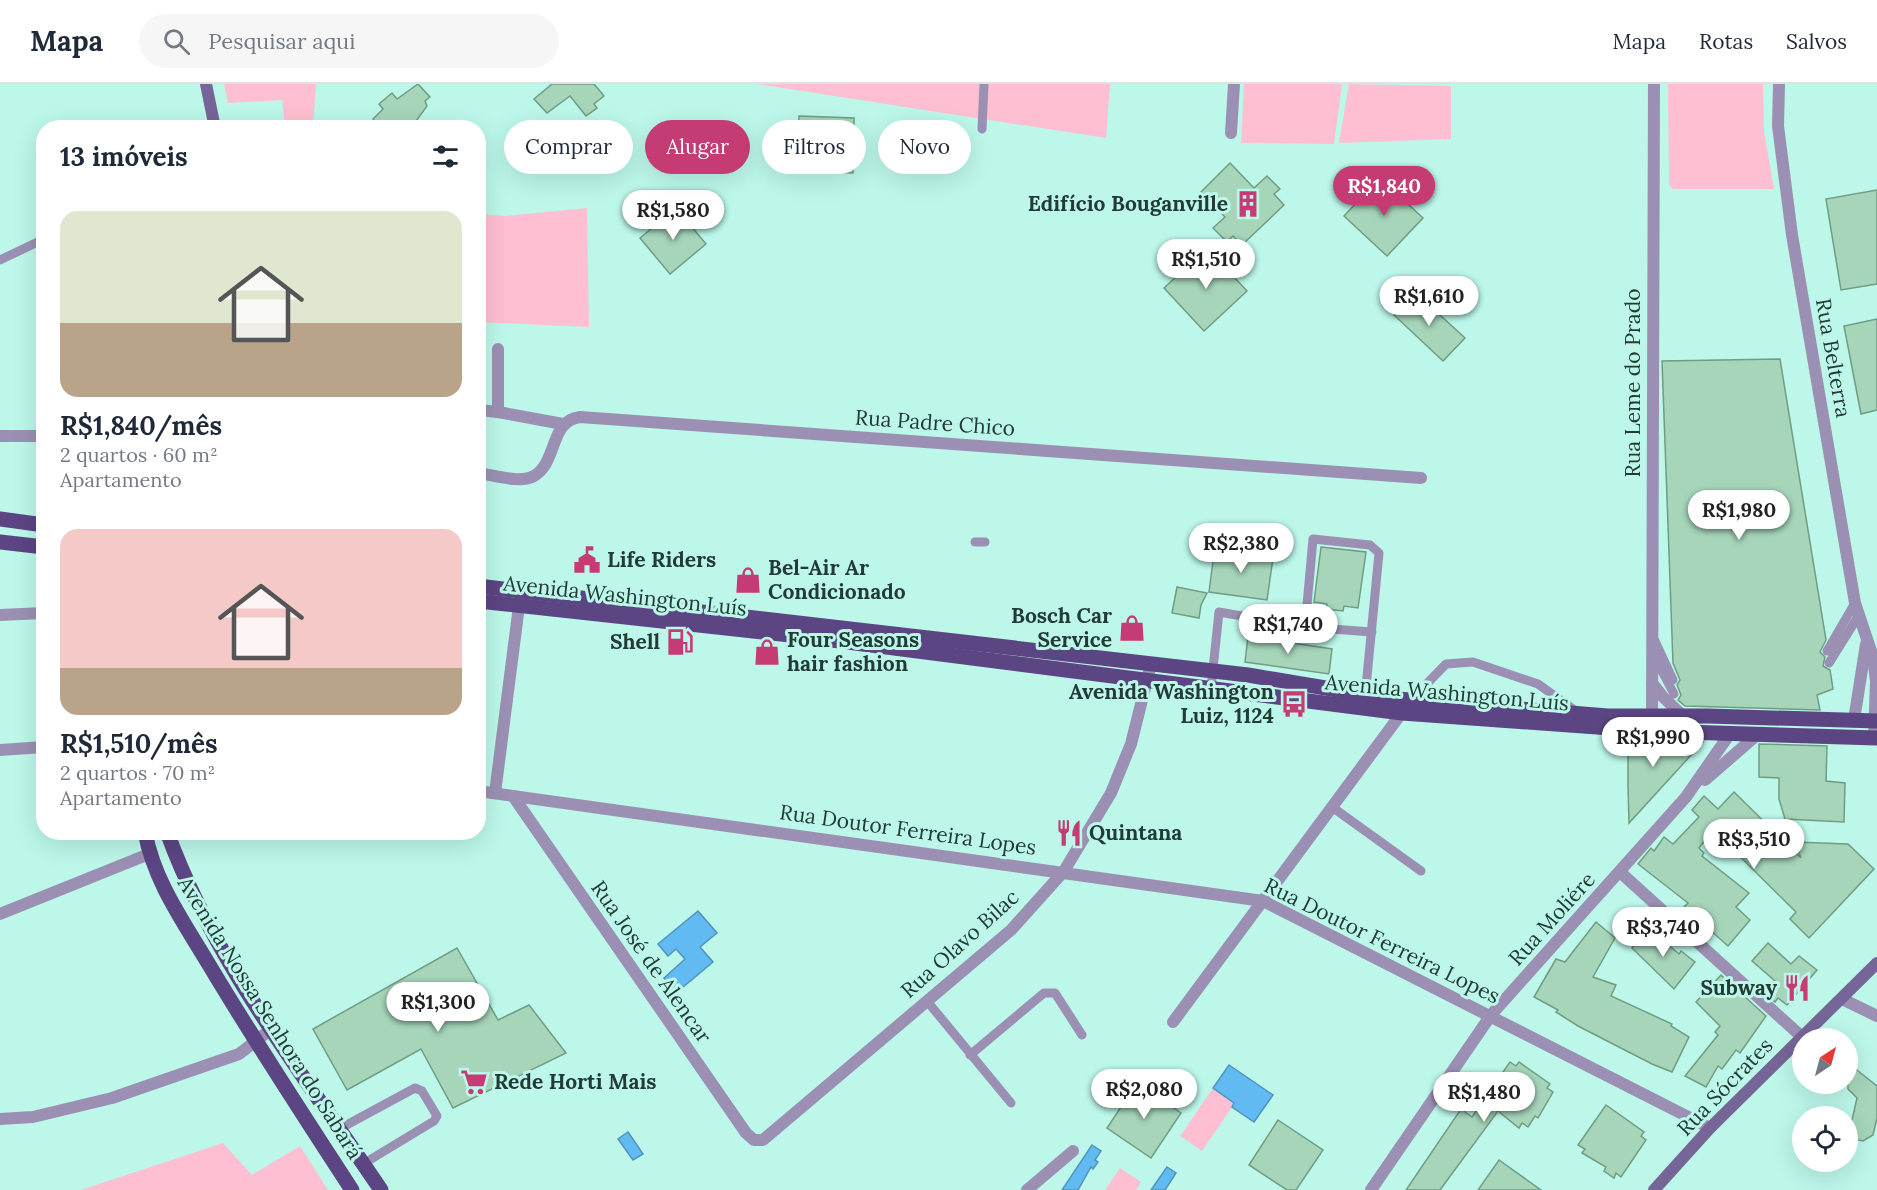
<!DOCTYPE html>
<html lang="pt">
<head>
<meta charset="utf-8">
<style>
	:root { --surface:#fff; --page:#f6f6f7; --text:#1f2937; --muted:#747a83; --line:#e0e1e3; --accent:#c53b74 }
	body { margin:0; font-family:Lora,serif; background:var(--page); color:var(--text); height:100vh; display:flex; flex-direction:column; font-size:22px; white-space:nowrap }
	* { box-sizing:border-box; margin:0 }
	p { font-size:20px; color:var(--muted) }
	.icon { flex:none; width:33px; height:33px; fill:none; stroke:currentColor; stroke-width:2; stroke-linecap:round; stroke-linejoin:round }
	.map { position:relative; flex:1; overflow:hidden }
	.sheet { position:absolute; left:36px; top:36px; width:450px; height:720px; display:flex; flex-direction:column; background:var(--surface); border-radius:24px; box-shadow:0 6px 24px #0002 }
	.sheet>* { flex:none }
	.hud { position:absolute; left:504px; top:36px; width:570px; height:54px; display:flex; gap:12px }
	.needle { width:39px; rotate:36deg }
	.buttons { position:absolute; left:1792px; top:944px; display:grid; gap:12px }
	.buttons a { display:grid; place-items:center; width:66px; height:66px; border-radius:50%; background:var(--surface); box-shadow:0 6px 24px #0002; font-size:30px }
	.price { position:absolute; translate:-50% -51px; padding:0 14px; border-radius:21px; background:#fff; color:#222; font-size:20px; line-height:39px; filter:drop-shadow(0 2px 3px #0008) }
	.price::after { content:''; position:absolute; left:50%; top:36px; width:18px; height:14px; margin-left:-9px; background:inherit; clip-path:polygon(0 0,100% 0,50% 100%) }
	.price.active { background:var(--accent); color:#fff }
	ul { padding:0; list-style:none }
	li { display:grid; align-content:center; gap:12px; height:318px; padding:0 24px }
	li span { display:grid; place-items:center; height:186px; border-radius:18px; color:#555 }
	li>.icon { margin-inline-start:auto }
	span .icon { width:108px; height:108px; fill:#fffc; stroke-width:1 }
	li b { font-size:26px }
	h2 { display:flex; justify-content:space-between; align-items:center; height:72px; padding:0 24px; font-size:26px }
	.tag { padding:0 21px; border-radius:27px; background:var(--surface); box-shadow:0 6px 24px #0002; font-size:21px; line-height:54px }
	.tag.active { background:var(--accent); color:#fff }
	header { display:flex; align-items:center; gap:36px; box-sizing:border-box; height:84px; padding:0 30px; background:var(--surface); border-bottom:2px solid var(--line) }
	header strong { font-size:28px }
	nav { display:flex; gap:33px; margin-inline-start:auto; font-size:21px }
	.search { width:420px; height:54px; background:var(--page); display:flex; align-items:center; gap:15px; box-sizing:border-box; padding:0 21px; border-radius:33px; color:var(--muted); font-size:22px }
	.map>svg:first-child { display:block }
</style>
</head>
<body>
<header>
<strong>Mapa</strong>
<div class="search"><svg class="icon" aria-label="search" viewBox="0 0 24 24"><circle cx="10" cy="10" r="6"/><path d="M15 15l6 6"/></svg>Pesquisar aqui</div>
<nav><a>Mapa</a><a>Rotas</a><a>Salvos</a></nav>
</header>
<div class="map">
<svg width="1877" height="1106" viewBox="0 0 1877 1106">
	<rect width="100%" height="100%" fill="#bcf7ea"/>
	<g fill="#ffbfd2">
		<polygon points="224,0 316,0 313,43 285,43 282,16 228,19"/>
		<polygon points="757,0 1110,0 1106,54"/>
		<polygon points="1244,0 1342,0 1334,60 1241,59"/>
		<polygon points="1349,0 1451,2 1451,55 1339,59"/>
		<polygon points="1668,0 1763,0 1764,47 1774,105 1673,105 1669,101"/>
		<polygon points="587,124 589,243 479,238 479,130 506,132"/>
		<polygon points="1213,1004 1235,1019 1202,1067 1180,1052"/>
		<polygon points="223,1059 252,1091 300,1062 328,1106 81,1106"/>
		<polygon points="1120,1084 1141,1098 1136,1106 1105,1106"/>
	</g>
	<g fill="#62baf3" stroke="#4f94ba" stroke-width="1.5">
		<polygon points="698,827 717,849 700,863 713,878 676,909 664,894 685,875 676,865 668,872 658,860"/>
		<polygon points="1229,981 1273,1011 1254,1038 1232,1023 1234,1019 1213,1004"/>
		<polygon points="628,1048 643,1070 633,1076 618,1055"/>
		<polygon points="1092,1061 1101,1067 1095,1076 1098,1078 1093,1085 1091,1083 1078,1106 1062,1106"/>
		<polygon points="1167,1083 1176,1089 1165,1106 1151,1106"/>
	</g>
	<g fill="#a6d5ba" stroke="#6f9d83" stroke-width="1.5">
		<polygon points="418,0 430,13 425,17 427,22 411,44 380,44 373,35 383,25 379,20 392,9 397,15"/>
		<polygon points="552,0 594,0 604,12 594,20 597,24 586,32 570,12 547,29 534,15"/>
		<polygon points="799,32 854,34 853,89 797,87"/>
		<polygon points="1230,79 1254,104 1267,92 1280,105 1274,110 1284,121 1242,161 1233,152 1227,158 1213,144 1225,133 1201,108"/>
		<polygon points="1380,94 1423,134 1387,172 1344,132"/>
		<polygon points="1877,106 1877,200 1841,206 1826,115"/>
		<polygon points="676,124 706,160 670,190 640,154"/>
		<polygon points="1207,164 1247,207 1204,247 1164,204"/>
		<polygon points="1415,208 1465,254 1443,277 1394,231"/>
		<polygon points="1877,235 1877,326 1861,330 1844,242"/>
		<polygon points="1780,275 1826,556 1820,568 1825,573 1823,582 1830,586 1833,605 1817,611 1820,626 1685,622 1678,616 1681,611 1677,601 1680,596 1673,579 1662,277"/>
		<polygon points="1215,462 1273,474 1267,516 1209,508"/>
		<polygon points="1321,463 1366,468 1358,524 1344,522 1343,527 1326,525 1327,520 1314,518"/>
		<polygon points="1177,503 1207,509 1201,521 1199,534 1172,529"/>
		<polygon points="1248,552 1332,565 1329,590 1245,578"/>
		<polygon points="1628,655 1703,658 1629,739 1628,701"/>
		<polygon points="1759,660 1827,662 1826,697 1845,699 1844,738 1785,735 1779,715 1779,694 1759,693"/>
		<polygon points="1734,708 1801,774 1795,758 1848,760 1874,785 1809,854 1790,835 1796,828 1713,746 1699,764 1704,769 1702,772 1749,809 1736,823 1750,836 1728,862 1684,823 1688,819 1638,780 1651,764 1654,767 1664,753 1673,760 1699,733 1692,726 1704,712 1718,725"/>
		<polygon points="1596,838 1615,854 1593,893 1616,901 1611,912 1672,940 1671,942 1689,953 1672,988 1652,980 1578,942 1556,928 1558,926 1534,913 1556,875 1565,878"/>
		<polygon points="1649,844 1679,870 1681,867 1695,878 1674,905 1632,864"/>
		<polygon points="1768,859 1791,880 1799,872 1817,886 1787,921 1778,914 1775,918 1765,908 1775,897 1752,877"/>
		<polygon points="457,864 498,936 529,921 566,969 453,1024 421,965 347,1006 313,945"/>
		<polygon points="1721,891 1766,932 1740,969 1736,966 1722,985 1718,982 1706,1003 1685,992 1718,951 1715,948 1720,942 1696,918"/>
		<polygon points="1510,978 1516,982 1519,978 1550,1000 1547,1004 1553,1008 1538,1034 1535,1032 1528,1043 1522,1039 1519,1044 1498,1027 1440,1106 1406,1106 1461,1025 1472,1033"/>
		<polygon points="1848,979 1877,1002 1877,1034 1873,1051 1863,1057 1848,1054 1857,1014 1848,1005"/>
		<polygon points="1137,999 1181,1029 1151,1074 1107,1044"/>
		<polygon points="1606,1021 1644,1048 1641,1052 1646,1056 1621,1093 1616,1089 1614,1094 1604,1087 1606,1083 1582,1069 1585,1065 1578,1061"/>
		<polygon points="1278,1036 1323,1066 1296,1106 1287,1106 1249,1081"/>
		<polygon points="1499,1076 1541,1106 1478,1106"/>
	</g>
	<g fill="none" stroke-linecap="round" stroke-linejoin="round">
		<g stroke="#9b90b3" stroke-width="9">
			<polyline points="982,45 984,0"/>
			<polyline points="0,176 44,155"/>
			<polyline points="975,458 985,458"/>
			<polyline points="1305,543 1372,548"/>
			<polyline points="1654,555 1673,596"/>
			<polyline points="1827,567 1855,519"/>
			<polyline points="1653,570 1674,610"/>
			<polyline points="1829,579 1859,531"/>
			<polyline points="1211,604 1219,528 1305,543 1313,455 1370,461 1379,469 1365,613"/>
			<polyline points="1411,616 1446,580 1473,578 1538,600 1577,628"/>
			<polyline points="1332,723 1421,787"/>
			<polyline points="927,917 1011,1019"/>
			<polyline points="970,971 1044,909 1055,909 1082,951"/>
			<polyline points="339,1045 415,1004 422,1007 437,1032 434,1037 363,1080"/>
		</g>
		<g stroke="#9b90b3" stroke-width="12">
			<polyline points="1779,0 1778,42 1792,151 1855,519 1873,573 1876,597 1874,654"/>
			<polyline points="1231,49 1234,0"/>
			<polyline points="498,265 498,328 563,340"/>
			<polyline points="478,326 498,328"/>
			<polyline points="0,352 44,352"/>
			<path d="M478,389C494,391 520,400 534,392C558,378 549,337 580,333L1421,394"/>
			<polyline points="0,531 44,529"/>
			<polyline points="1652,599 1663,613 1683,632"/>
			<polyline points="1854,636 1866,560"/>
			<polyline points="1652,640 1654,0"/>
			<polyline points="0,666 44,663"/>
			<polyline points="1705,696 1758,650"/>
			<polyline points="478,707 1263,817 1710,1044"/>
			<polyline points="495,709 520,514"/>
			<polyline points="513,712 746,1049 754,1056 763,1056 1011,846 1064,787 1111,709 1131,660 1149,588"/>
			<polyline points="1620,788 1802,953"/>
			<polyline points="0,830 149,770"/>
			<polyline points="1842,915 1877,932"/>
			<polyline points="1173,938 1406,623"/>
			<polyline points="0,1035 33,1033 112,1014 239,970 270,946"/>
			<polyline points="1027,1106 1073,1067"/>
			<polyline points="1371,1106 1491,931 1686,713 1731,648"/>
		</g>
		<g stroke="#766597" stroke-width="12">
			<polyline points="206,0 215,44"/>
			<polyline points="1654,1106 1710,1044 1877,879"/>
		</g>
		<g stroke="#5c4583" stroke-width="15">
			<polyline points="0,435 44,441"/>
			<polyline points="0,458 44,463"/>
			<polyline points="478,502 1248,591 1385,614 1608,632 1708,632 1877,637"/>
			<polyline points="478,517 808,553 1402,629 1652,647 1877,654"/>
			<path d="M145,748C154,797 183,837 208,879C254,956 303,1031 352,1106"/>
			<path d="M167,748C215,880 304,991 381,1106"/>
		</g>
	</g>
	<defs>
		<symbol id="building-bare" viewBox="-9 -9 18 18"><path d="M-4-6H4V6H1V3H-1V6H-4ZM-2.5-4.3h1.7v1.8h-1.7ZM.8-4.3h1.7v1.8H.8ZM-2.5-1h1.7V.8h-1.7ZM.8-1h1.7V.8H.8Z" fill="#c53b74" stroke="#bcf7ea" stroke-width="2.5" paint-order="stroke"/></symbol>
		<symbol id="civic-bare" viewBox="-9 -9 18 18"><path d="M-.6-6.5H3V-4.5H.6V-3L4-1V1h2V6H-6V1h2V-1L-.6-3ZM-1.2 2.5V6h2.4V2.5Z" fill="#c53b74" stroke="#bcf7ea" stroke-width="2.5" paint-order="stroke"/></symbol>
		<symbol id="shop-bare" viewBox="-9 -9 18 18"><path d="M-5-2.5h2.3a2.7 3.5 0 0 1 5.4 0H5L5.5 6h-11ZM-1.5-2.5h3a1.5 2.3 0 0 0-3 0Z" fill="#c53b74" stroke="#bcf7ea" stroke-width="2.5" paint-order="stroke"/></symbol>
		<symbol id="fuel-bare" viewBox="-9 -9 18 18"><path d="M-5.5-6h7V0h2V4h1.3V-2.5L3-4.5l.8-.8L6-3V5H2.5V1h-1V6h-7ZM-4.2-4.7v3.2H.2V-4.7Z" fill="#c53b74" stroke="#bcf7ea" stroke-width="2.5" paint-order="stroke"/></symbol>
		<symbol id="bus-bare" viewBox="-9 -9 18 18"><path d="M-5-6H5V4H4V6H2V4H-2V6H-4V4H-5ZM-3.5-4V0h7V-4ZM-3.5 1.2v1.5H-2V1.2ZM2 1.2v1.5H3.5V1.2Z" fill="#c53b74" stroke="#bcf7ea" stroke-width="2.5" paint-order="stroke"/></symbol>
		<symbol id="restaurant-bare" viewBox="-9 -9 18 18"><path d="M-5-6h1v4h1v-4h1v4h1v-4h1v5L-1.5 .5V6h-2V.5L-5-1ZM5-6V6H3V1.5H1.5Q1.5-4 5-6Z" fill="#c53b74" stroke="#bcf7ea" stroke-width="2.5" paint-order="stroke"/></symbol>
		<symbol id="supermarket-bare" viewBox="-9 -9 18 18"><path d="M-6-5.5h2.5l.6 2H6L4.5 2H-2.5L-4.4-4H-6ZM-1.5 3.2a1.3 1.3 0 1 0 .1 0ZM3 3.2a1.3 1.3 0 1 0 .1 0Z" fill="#c53b74" stroke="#bcf7ea" stroke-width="2.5" paint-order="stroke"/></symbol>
	</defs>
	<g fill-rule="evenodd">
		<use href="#building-bare" x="1229" y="101" width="38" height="38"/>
		<use href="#civic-bare" x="568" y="457" width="38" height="38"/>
		<use href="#shop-bare" x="729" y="477" width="38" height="38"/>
		<use href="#shop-bare" x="1113" y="525" width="38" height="38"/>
		<use href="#fuel-bare" x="661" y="539" width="38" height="38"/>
		<use href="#shop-bare" x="748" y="549" width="38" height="38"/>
		<use href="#bus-bare" x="1275" y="601" width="38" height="38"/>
		<use href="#restaurant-bare" x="1050" y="730" width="38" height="38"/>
		<use href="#restaurant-bare" x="1778" y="885" width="38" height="38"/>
		<use href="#supermarket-bare" x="455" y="979" width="38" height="38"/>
	</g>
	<g text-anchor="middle" stroke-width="6" stroke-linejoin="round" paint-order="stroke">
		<g font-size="21" font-weight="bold" fill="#233b36" stroke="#bcf7ea" text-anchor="end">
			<text x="1228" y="127">Edifício Bouganville</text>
			<text x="607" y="483" text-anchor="start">Life Riders</text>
			<text x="768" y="491" text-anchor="start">Bel-Air Ar<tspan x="768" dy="24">Condicionado</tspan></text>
			<text x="1112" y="539">Bosch Car<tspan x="1112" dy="24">Service</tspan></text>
			<text x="787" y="563" text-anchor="start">Four Seasons<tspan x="787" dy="24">hair fashion</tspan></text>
			<text x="660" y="565">Shell</text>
			<text x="1274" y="615">Avenida Washington<tspan x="1274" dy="24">Luiz, 1124</tspan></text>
			<text x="1089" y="756" text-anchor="start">Quintana</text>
			<text x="1777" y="911">Subway</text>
			<text x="494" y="1005" text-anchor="start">Rede Horti Mais</text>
		</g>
		<g font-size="21" fill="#233b36" stroke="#bcf7ea">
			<text transform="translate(1833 274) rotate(80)" y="7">Rua Belterra</text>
			<text transform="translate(1633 299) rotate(-90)" y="7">Rua Leme do Prado</text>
			<text transform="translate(935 339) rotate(4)" y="7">Rua Padre Chico</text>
			<text transform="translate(625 512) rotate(6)" y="7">Avenida Washington Luís</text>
			<text transform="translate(1447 609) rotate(5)" y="7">Avenida Washington Luís</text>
			<text transform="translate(908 746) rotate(8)" y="7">Rua Doutor Ferreira Lopes</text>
			<text transform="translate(1552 835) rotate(-48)" y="7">Rua Moliére</text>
			<text transform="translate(1382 857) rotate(26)" y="7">Rua Doutor Ferreira Lopes</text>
			<text transform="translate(960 860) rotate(-42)" y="7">Rua Olavo Bilac</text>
			<text transform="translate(651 878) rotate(55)" y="7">Rua José de Alencar</text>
			<text transform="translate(270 934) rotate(58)" y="7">Avenida Nossa Senhora do Sabará</text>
			<text transform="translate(1725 1003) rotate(-46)" y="7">Rua Sócrates</text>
		</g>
	</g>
</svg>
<div class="buttons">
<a><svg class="needle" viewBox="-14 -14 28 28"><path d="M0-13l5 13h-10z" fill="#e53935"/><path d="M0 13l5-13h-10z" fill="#747a83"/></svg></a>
<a><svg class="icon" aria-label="locate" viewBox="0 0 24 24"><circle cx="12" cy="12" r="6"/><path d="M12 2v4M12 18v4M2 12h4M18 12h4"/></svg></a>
</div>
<b class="price active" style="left:1384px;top:133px">R$1,840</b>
<b class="price" style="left:673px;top:157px">R$1,580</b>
<b class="price" style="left:1206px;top:206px">R$1,510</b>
<b class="price" style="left:1429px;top:243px">R$1,610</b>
<b class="price" style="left:1739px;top:457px">R$1,980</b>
<b class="price" style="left:1241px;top:490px">R$2,380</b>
<b class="price" style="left:1288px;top:571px">R$1,740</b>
<b class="price" style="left:1653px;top:684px">R$1,990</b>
<b class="price" style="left:1754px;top:786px">R$3,510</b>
<b class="price" style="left:1663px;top:874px">R$3,740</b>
<b class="price" style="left:438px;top:949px">R$1,300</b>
<b class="price" style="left:1144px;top:1036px">R$2,080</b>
<b class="price" style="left:1484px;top:1039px">R$1,480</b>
<div class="hud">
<a class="tag">Comprar</a>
<a class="tag active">Alugar</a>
<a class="tag">Filtros</a>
<a class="tag">Novo</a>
</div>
<section class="sheet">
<h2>13 imóveis<svg class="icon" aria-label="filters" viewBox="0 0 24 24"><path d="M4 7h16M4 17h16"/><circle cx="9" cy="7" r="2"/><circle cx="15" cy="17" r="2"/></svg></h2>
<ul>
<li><span style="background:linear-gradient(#dfe7d0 60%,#b9a48a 0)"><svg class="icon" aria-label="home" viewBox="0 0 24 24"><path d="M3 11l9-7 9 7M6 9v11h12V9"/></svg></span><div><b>R$1,840/mês</b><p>2 quartos · 60 m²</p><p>Apartamento</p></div></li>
<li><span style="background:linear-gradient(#f6c9c9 75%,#b9a48a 0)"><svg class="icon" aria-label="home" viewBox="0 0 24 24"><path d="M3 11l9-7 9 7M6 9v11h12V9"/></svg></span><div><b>R$1,510/mês</b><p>2 quartos · 70 m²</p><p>Apartamento</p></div></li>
</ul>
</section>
</div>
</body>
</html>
